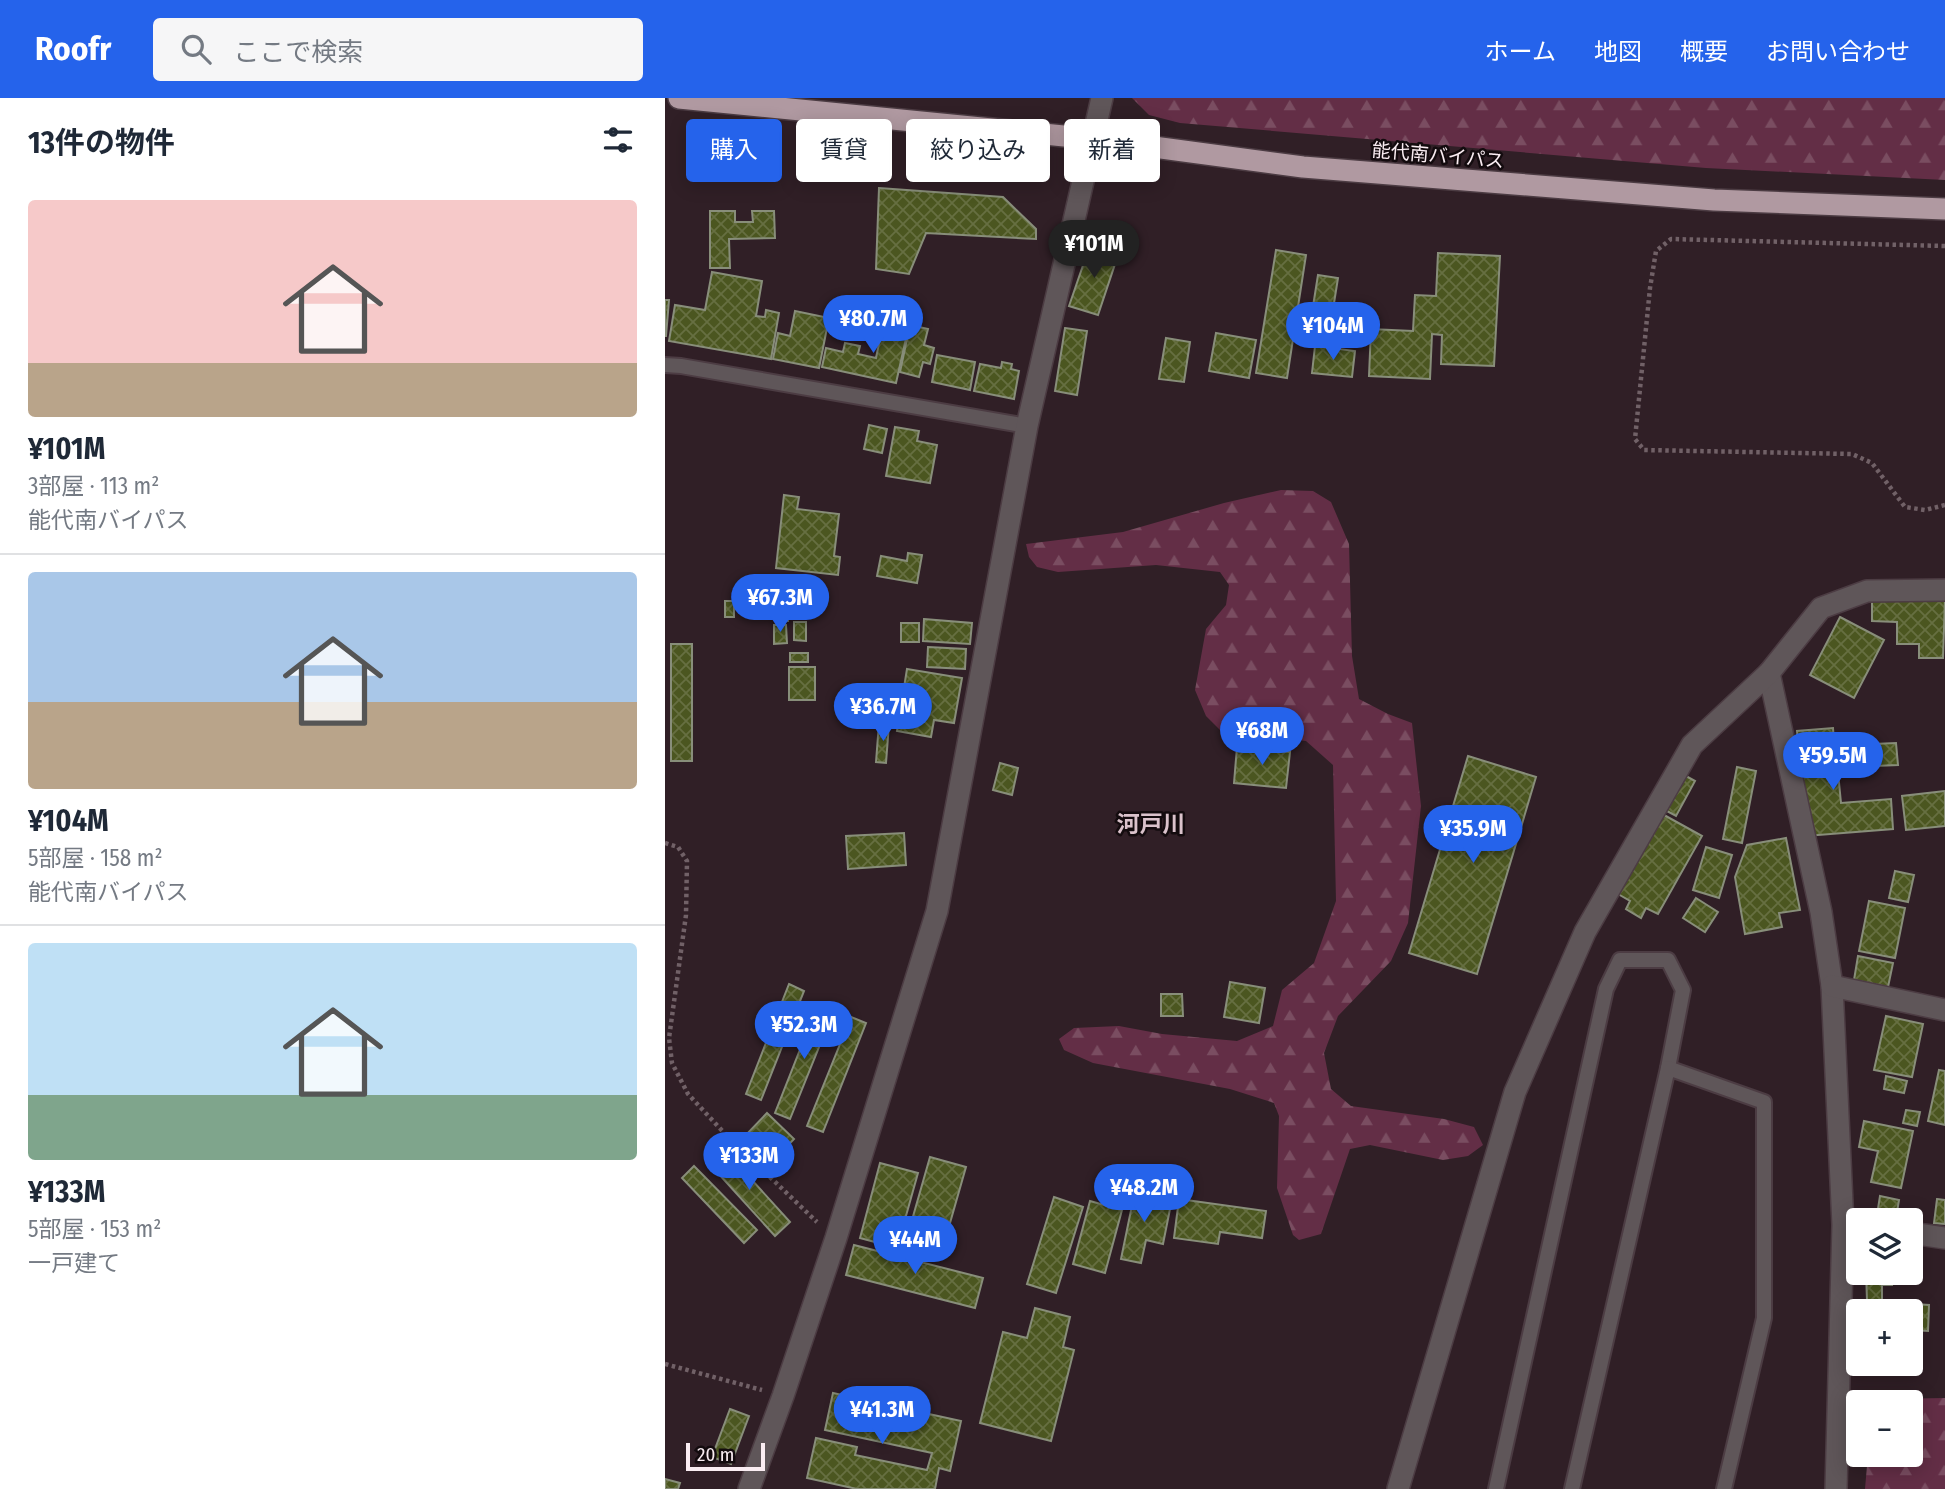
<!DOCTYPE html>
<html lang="ja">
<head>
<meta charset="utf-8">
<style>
	:root { --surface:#fff; --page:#f6f6f7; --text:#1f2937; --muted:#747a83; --line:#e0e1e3; --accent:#2563eb }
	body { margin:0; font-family:"Fira Sans Condensed","Noto Sans JP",sans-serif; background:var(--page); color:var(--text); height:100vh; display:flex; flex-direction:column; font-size:26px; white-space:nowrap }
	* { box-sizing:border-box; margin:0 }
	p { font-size:23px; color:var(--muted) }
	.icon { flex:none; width:38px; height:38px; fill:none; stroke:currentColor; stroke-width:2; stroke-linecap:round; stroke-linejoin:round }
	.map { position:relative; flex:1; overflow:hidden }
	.details { display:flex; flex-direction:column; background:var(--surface); width:665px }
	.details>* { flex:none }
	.hud { position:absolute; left:21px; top:21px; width:665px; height:63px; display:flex; gap:14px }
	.tools { position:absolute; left:1181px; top:1110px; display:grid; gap:14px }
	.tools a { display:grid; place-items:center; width:77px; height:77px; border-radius:7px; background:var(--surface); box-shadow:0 4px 18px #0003; font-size:35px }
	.scale { position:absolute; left:21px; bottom:18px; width:79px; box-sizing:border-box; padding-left:7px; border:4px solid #faedf2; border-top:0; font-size:19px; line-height:24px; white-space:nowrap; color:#faedf2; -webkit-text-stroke:5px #130b0e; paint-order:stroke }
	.price { position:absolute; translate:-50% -60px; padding:0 16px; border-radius:24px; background:var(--accent); color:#fff; font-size:23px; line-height:46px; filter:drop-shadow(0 2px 4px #0008) }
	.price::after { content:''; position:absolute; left:50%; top:42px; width:21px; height:16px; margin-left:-10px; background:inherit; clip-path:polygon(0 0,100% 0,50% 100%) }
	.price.selected { background:#222; color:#fff }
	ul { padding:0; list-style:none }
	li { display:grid; align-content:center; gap:14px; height:371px; padding:0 28px }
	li+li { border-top:2px solid var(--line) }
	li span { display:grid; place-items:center; height:217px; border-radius:7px; color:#555 }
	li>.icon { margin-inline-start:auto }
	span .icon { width:126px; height:126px; fill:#fffc; stroke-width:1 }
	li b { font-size:30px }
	h2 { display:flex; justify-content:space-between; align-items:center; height:84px; padding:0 28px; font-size:30px }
	.chip { padding:0 24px; border-radius:7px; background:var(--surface); box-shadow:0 4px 18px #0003; font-size:24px; line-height:63px }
	.chip.selected { background:var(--accent); color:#fff }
	header { display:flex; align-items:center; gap:42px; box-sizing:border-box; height:98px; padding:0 35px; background:var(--accent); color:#fff }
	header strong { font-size:33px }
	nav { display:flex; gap:38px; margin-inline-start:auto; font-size:24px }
	.search { width:490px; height:63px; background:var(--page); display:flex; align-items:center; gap:18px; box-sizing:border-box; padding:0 24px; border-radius:7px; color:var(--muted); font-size:26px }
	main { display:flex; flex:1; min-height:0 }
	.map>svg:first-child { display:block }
</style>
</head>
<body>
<header>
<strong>Roofr</strong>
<div class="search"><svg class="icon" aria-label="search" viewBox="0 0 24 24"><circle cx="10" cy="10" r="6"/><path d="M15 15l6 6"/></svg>ここで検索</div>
<nav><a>ホーム</a><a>地図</a><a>概要</a><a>お問い合わせ</a></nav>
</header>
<main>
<section class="details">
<h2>13件の物件<svg class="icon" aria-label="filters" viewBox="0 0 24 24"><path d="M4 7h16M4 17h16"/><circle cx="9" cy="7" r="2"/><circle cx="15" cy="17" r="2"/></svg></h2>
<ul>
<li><span style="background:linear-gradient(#f6c9c9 75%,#b9a48a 0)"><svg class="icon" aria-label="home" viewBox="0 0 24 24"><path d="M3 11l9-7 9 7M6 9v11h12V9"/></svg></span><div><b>¥101M</b><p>3部屋 · 113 m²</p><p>能代南バイパス</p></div></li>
<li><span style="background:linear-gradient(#a9c7e8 60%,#b9a48a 0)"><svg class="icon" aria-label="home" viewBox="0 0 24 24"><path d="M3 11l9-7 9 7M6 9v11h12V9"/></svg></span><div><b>¥104M</b><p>5部屋 · 158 m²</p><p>能代南バイパス</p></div></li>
<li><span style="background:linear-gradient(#bfe0f5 70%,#7fa58c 0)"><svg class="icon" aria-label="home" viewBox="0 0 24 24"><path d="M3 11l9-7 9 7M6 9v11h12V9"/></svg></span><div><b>¥133M</b><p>5部屋 · 153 m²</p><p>一戸建て</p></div></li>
</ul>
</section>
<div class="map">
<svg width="1280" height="1391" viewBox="0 0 1280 1391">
	<defs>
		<pattern id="forest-firs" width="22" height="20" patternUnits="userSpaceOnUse" patternTransform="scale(1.75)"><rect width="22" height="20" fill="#632e46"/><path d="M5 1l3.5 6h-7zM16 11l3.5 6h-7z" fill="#7a4d61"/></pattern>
		<pattern id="building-cross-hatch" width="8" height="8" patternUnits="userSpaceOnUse" patternTransform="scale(1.75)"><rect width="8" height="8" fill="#4b5620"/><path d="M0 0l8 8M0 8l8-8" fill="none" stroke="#666f41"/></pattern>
	</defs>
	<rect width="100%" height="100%" fill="#301f26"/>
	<g fill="url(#forest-firs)">
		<polygon points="467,0 1280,0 1280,82 1041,70 515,25 484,17"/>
		<polygon points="616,392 648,393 666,404 684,446 687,558 694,601 723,616 747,625 756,708 743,825 726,863 673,918 659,955 666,991 686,1008 779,1021 809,1029 818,1047 803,1058 778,1062 705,1047 685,1051 656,1136 634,1142 628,1137 612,1090 614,1018 609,1005 565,991 428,965 399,952 394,941 409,930 454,928 497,936 572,943 608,928 617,892 649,865 671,803 668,667 641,643 557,634 541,618 530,592 541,531 561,507 564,487 555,474 491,467 393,474 372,469 364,459 361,446 458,434 559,405"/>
		<polygon points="1280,1300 1280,1391 1200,1391 1203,1356 1246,1356 1246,1304 1215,1304 1221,1301"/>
	</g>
	<g fill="url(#building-cross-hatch)" stroke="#888e7a" stroke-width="2">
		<polygon points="214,90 338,99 371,131 371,141 261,135 244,176 211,171"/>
		<polygon points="45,113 70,113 70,124 88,124 87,113 109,113 110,140 64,141 65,170 45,170"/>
		<polygon points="425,147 453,157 433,217 404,208"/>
		<polygon points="611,152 641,157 622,280 591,275"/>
		<polygon points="773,155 835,158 829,268 776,266 777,237 767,236 765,281 704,278 706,231 748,233 750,197 771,198"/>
		<polygon points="47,174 97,183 91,218 100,219 101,212 114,215 106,261 4,243 10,207 40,212"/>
		<polygon points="653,177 673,180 666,224 646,221"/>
		<polygon points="0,202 4,202 1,238 0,238"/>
		<polygon points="130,213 164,220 154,270 108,261 113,235 125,238"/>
		<polygon points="219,221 244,227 231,285 157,269 161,250 178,254 180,245 195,248 193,256 211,260"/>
		<polygon points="245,227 263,231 259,247 269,250 265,266 258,264 254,279 235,274"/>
		<polygon points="400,230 422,233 412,297 390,293"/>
		<polygon points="551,235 591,242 584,280 544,273"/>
		<polygon points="501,240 525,244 519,284 494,281"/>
		<polygon points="650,248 690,253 687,279 647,275"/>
		<polygon points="272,257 310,264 305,292 267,284"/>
		<polygon points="337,264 347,266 346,271 354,273 349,301 309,293 315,266 336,270"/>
		<polygon points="204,327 222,331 217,355 199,351"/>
		<polygon points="230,329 254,333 252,343 272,347 265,385 221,378"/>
		<polygon points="119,397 134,399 132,411 174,416 169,458 175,459 173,477 111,470"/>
		<polygon points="243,455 257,457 252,485 212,478 216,458 242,463"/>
		<polygon points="1207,500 1280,501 1278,560 1254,560 1254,546 1232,546 1232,524 1207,523"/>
		<rect x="60" y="503" width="9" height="16"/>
		<rect x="103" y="506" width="9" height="15"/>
		<rect x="114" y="508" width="9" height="15"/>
		<rect x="125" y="511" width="19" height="9"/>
		<polygon points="1175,519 1219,542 1189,600 1145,577"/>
		<polygon points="259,521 307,525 305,546 258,543"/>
		<polygon points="129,524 141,524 141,543 129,542"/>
		<rect x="236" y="525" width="18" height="19"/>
		<polygon points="109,527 121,527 122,545 109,546"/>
		<rect x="6" y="546" width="21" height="117"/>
		<polygon points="263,549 301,551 300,571 262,569"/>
		<rect x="125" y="555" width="18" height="9"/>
		<rect x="124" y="569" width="26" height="33"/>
		<polygon points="242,571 297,580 289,625 269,622 266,639 232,633"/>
		<polygon points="214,625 224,626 221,665 211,664"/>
		<polygon points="1168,630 1170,658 1163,659 1165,675 1173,674 1176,705 1226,701 1228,731 1141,738 1132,633"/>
		<polygon points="1231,645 1233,667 1185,669 1184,647"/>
		<polygon points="572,649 625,654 621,690 569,685"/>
		<polygon points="803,658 871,679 812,876 744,855"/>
		<polygon points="335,665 353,670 347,697 328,692"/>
		<polygon points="1072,669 1091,673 1077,745 1058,741"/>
		<polygon points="1019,677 1030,683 1011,718 1000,712"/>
		<polygon points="1280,693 1280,728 1241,732 1237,698"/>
		<polygon points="999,717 1037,738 993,816 981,810 976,820 961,811 965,803 953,796"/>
		<polygon points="239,735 241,767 183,771 181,738"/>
		<polygon points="1121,740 1135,812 1114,815 1117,829 1080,836 1070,779 1082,747"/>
		<polygon points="1041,749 1067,757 1054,800 1028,792"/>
		<polygon points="1230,773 1249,777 1243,804 1224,800"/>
		<polygon points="1031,800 1053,814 1040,834 1018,820"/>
		<polygon points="1204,803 1240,810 1230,860 1194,853"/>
		<polygon points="1193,858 1228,865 1223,889 1189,882"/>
		<polygon points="565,884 600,890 594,925 559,919"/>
		<polygon points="124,886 139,893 96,1002 81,996"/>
		<polygon points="496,896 517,896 518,918 496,918"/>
		<polygon points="153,906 169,912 125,1021 110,1015"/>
		<polygon points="1221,918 1258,926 1247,979 1209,972"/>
		<polygon points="186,919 201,925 158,1034 142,1028"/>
		<polygon points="1274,972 1280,973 1280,1027 1263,1023"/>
		<polygon points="1221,978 1242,983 1239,995 1219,991"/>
		<polygon points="1241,1012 1255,1014 1252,1028 1238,1025"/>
		<polygon points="102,1015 129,1041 107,1064 80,1038"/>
		<polygon points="1199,1023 1248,1033 1236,1090 1206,1084 1213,1053 1194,1049"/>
		<polygon points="57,1049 125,1124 110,1138 42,1063"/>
		<polygon points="265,1059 301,1069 275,1160 239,1150"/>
		<polygon points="215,1065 253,1075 232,1150 195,1140"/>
		<polygon points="29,1068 92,1132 79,1145 17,1080"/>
		<polygon points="471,1088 492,1092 489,1107 505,1111 498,1146 481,1142 476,1165 456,1161"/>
		<polygon points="1215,1098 1234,1102 1231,1120 1212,1117"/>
		<polygon points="389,1099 418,1109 391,1195 362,1186"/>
		<polygon points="514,1101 601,1113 597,1140 555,1134 553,1146 509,1140"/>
		<polygon points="1272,1101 1280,1102 1280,1126 1269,1125"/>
		<polygon points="425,1103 457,1112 440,1175 408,1166"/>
		<polygon points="189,1147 318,1180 310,1210 181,1177"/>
		<polygon points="1201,1174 1227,1174 1227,1187 1217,1187 1217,1202 1202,1202"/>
		<polygon points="1248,1206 1264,1207 1263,1233 1246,1232"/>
		<polygon points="370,1210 405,1219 398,1249 409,1252 386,1343 315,1325 338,1234 362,1240"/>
		<polygon points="168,1295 296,1323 285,1373 274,1370 270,1391 192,1391 142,1380 151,1340 192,1349 190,1357 262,1372 267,1355 160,1332"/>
		<polygon points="65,1311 84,1318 66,1366 47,1359"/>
		<polygon points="0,1381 15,1385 13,1391 0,1391"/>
	</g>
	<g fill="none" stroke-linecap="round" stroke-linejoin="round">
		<defs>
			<g id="lane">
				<polyline points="0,267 16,268 362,328"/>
				<polyline points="831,1391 941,891 955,862 1003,862 1018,892 1003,970"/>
				<polyline points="907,1391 1003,970 1099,1004 1099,1220 1059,1391"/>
			</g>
			<g id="street">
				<polyline points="1104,575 1156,814 1167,888 1178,1127 1171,1391"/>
				<polyline points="1167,888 1280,912"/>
				<polyline points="1246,1135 1280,1140"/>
				<polyline points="84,1391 118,1298 171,1140 272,813 362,328 437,0"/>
				<polyline points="733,1391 850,994 920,834 1027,647 1104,575 1156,510 1202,493 1280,492"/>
			</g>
			<polyline id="highway" points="14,0 429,41 638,69 1049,102 1280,111"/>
		</defs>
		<use href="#lane" stroke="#4c3c43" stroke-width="18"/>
		<use href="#street" stroke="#4c3c43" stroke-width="24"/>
		<use href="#highway" stroke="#4c3c43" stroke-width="24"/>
		<g stroke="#716167" stroke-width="4.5" stroke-dasharray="3.5 3.5" stroke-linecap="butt">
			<polyline points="1280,148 1006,141 991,153 985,190 970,341 979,352 1187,356 1207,365 1240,409 1260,412 1280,407"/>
			<polyline points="0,745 13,749 22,763 21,817 4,940 7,965 23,996 63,1039 152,1124"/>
			<polyline points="0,1266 97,1292"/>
		</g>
		<use href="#lane" stroke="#5f5659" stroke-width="14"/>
		<use href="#street" stroke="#5f5659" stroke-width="21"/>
		<use href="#highway" stroke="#b099a1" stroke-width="21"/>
	</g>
	<g text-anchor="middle" stroke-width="5" stroke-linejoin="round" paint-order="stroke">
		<g font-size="19" fill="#faedf2" stroke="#130b0e">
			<text transform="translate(773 57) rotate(5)" y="7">能代南バイパス</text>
		</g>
		<g font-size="23" font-weight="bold" fill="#dac2cb" stroke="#130b0e">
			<text x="486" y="734">河戸川</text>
		</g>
	</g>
</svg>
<div class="tools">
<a><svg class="icon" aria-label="layers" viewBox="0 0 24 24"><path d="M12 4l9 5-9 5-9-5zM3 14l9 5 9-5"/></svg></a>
<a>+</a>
<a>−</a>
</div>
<div class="scale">20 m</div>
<b class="price selected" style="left:429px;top:182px">¥101M</b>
<b class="price" style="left:208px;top:257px">¥80.7M</b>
<b class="price" style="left:668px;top:264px">¥104M</b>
<b class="price" style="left:115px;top:536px">¥67.3M</b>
<b class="price" style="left:218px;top:645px">¥36.7M</b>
<b class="price" style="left:597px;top:669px">¥68M</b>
<b class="price" style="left:1168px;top:694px">¥59.5M</b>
<b class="price" style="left:808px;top:767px">¥35.9M</b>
<b class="price" style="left:139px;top:963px">¥52.3M</b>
<b class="price" style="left:84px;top:1094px">¥133M</b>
<b class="price" style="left:479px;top:1126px">¥48.2M</b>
<b class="price" style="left:250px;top:1178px">¥44M</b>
<b class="price" style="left:217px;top:1348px">¥41.3M</b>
<div class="hud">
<a class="chip selected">購入</a>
<a class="chip">賃貸</a>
<a class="chip">絞り込み</a>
<a class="chip">新着</a>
</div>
</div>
</main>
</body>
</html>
